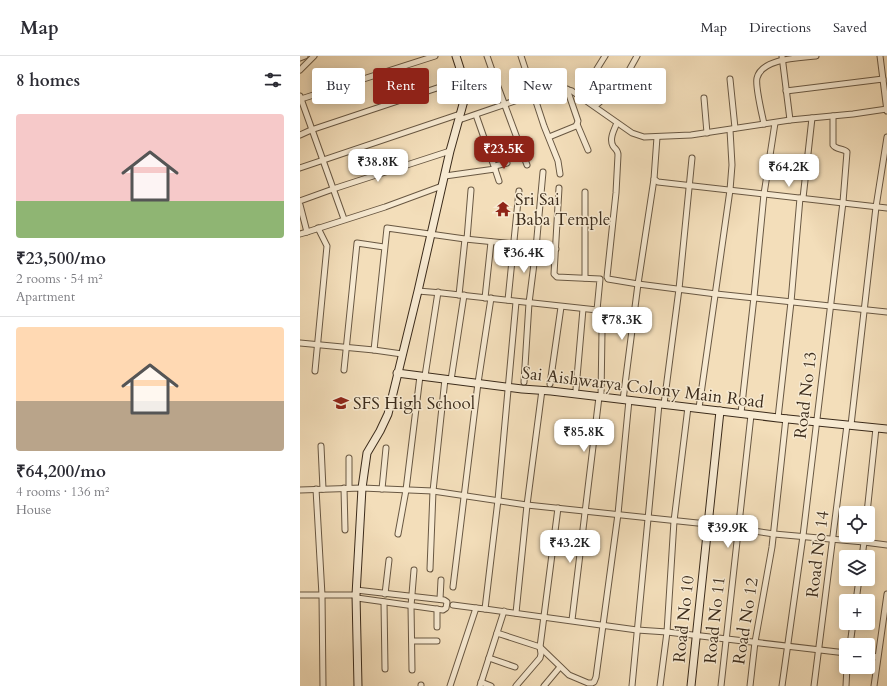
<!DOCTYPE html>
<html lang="en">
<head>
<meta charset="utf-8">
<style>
	:root { --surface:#fff; --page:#f7f7f7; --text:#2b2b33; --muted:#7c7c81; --line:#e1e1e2; --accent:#8f2418 }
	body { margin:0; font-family:Cardo,serif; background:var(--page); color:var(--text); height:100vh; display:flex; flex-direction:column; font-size:15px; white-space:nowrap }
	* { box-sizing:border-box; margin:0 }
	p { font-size:13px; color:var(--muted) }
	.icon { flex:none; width:22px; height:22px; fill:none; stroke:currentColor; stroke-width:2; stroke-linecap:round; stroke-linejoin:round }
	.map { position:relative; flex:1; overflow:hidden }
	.panel { display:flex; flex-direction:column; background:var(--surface); width:300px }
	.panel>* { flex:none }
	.top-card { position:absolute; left:12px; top:12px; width:380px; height:36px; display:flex; gap:8px }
	.buttons { position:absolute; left:539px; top:450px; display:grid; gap:8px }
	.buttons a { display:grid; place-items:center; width:36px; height:36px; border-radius:4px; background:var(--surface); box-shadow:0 2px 10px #0003; font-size:20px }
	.price { position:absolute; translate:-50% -34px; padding:0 9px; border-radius:8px; background:#fff; color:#222; font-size:13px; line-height:26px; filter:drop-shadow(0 1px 2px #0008) }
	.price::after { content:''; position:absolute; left:50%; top:24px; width:12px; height:9px; margin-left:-6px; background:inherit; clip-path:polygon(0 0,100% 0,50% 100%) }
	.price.current { background:var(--accent); color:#fff }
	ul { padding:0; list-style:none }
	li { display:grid; align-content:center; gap:8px; height:212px; padding:0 16px }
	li+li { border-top:1px solid var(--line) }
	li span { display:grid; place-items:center; height:124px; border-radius:4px; color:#555 }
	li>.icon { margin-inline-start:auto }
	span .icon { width:72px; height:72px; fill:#fffc; stroke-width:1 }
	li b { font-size:17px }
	h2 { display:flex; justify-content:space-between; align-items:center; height:48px; padding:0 16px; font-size:17px }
	.tag { padding:0 14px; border-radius:4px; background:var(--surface); box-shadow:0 2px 10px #0003; font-size:14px; line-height:36px }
	.tag.current { background:var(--accent); color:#fff }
	header { display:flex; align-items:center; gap:24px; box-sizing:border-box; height:56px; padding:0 20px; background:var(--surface); border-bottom:1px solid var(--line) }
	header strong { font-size:19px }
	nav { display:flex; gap:22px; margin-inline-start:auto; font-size:14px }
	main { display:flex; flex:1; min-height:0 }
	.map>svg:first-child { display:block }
</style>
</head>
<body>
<header>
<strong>Map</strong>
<nav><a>Map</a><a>Directions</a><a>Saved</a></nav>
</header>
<main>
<section class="panel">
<h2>8 homes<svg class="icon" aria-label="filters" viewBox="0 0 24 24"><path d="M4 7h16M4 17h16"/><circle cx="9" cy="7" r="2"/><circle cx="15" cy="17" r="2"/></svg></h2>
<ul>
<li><span style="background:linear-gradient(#f6c9c9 70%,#8fb573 0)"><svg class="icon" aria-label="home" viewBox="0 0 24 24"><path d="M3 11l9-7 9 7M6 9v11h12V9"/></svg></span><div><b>₹23,500/mo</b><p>2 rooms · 54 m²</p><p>Apartment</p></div></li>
<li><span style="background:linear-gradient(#ffd9b3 60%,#b9a48a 0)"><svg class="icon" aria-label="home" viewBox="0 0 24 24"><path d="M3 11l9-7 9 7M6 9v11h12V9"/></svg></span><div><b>₹64,200/mo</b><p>4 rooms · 136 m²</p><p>House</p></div></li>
</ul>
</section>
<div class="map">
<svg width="587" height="630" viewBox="0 0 587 630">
	<rect width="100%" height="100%" fill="#f3deba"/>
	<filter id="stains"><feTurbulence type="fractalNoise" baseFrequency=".005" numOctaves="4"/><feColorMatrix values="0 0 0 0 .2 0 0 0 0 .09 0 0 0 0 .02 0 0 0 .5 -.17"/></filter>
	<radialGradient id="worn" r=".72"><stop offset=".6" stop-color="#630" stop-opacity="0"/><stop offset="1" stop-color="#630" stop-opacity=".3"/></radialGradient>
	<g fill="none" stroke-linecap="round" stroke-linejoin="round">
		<defs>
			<g id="street">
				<polyline points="221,0 244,70 258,105 260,118"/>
				<polyline points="482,0 490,64"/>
				<polyline points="580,0 587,55"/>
				<polyline points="0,2 5,0"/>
				<polyline points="0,14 14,0"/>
				<polyline points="194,20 227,109"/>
				<polyline points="430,23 435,72"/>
				<polyline points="166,31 194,20 187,0"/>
				<polyline points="267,33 278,65 277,68"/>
				<polyline points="486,35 583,23"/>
				<polyline points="0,40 44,163"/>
				<polyline points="280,40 305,0"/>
				<polyline points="404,42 407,77"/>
				<polyline points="1,43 135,0"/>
				<polyline points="295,50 322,27 337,0"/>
				<polyline points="159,64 235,38 261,32 272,35 332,77 344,81 391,79 490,64 553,58 587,53"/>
				<path d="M317,67C314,74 309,83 313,90C316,94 318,94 318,99L316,137L307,221L308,223L338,228L416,238L587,256"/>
				<path d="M464,68C462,58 455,30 457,22C462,2 500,2 516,0"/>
				<polyline points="0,79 11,74 164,23"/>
				<polyline points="249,81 276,70 277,68 288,94"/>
				<polyline points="357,81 354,123 358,126 587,152"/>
				<polyline points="195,110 207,107"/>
				<polyline points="0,112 160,58"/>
				<polyline points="195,113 199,125"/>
				<polyline points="145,120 195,113 176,59"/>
				<polyline points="285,136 285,222"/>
				<polyline points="503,142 512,62"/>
				<polyline points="0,145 33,133 150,95"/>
				<polyline points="0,149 7,176 85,151 142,130"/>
				<polyline points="0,178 7,176"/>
				<polyline points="167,183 171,134"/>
				<polyline points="118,235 142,237 297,254 300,223 257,221 254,218 259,132"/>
				<polyline points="159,239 165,183"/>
				<polyline points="185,242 191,186"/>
				<polyline points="208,244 219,135"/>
				<polyline points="216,246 198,444 185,553 337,574 367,576 546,597"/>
				<polyline points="0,287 74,294 102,298"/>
				<polyline points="74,294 87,172 165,183 214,188 236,192 256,193"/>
				<polyline points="44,314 57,187 84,191"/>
				<polyline points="15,315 27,190 18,172"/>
				<polyline points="125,320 138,236"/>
				<polyline points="151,324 164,239"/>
				<polyline points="224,326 229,247 236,192 243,116"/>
				<polyline points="250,328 261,251"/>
				<polyline points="276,333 283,253"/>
				<polyline points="301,341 302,275"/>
				<polyline points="323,344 338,228 354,123"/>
				<polyline points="364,348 379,233 392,102"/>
				<polyline points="399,352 430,134 432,109 430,74"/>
				<polyline points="441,357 454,241 464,138 475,67"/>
				<polyline points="478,362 491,246 500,142"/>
				<polyline points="551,369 576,151 587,81"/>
				<polyline points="21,390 23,433"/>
				<polyline points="49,402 49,432"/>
				<polyline points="44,432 45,474"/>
				<polyline points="16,433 22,539 23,630"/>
				<polyline points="82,433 86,392"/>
				<polyline points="0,434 62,432 133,435 227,449 407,468 474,478 564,486 587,489"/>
				<polyline points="567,457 576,372"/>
				<polyline points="98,478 106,434 120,320"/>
				<polyline points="562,501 565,479"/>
				<polyline points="130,513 133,435 145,323"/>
				<polyline points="153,531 178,327 191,242"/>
				<polyline points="56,534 144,544 147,546 146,552 143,554 57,542"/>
				<polyline points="85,538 89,504"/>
				<polyline points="0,539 56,539"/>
				<polyline points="140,543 141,524"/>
				<polyline points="556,545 559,523"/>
				<polyline points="84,546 85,613"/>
				<polyline points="153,549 176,552"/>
				<polyline points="137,553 137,571"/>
				<polyline points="216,557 227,449 242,334"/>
				<polyline points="272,564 299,341"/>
				<polyline points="197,577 240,591 269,619 288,627 292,627 294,626 296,621 318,458 329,344"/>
				<polyline points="112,585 137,585"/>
				<polyline points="550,589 553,567"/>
				<polyline points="568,599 577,601"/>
				<polyline points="189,602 215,611"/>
				<polyline points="112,614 111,550 114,514"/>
				<polyline points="181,626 191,630"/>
				<polyline points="121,629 121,630"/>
				<polyline points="150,630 176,552 185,553"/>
				<polyline points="180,630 204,555"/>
				<polyline points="216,630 240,602 241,598 240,591 258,452"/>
				<polyline points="244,630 260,611"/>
				<polyline points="332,630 359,348"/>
				<polyline points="360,630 367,576 374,465 388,351"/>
				<polyline points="421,630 451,359"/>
				<polyline points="450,630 455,586 472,491 486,362"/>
				<path d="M482,630L503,480L543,146L547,96C543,92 536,94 533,89V60"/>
				<polyline points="514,630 547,369"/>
				<polyline points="546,630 547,611"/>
				<polyline points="574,630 587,538"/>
			</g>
			<g id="secondary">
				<polyline points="97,317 222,333 251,335 478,362 587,373"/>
				<polyline points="58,630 56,539 62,432 67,397 80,375 88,358 118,235 150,95 165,41 166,31 156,0"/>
				<polyline points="391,630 420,355"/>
			</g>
		</defs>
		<use href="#street" stroke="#695843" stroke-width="7"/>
		<use href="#secondary" stroke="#3b2b1b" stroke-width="9"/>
		<use href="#street" stroke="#f7ead2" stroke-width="5"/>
		<use href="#secondary" stroke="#f7ead2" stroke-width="7"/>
	</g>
	<defs>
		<symbol id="temple-bare" viewBox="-9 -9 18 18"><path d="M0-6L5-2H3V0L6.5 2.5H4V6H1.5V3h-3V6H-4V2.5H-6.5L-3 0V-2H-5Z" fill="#8f2418" stroke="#f7ead2" stroke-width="2.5" paint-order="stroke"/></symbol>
		<symbol id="school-bare" viewBox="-9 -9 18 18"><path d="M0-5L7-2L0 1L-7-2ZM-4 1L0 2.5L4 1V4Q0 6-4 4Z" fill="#8f2418" stroke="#f7ead2" stroke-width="2.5" paint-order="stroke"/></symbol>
	</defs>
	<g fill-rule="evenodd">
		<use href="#temple-bare" x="192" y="142" width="22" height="22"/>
		<use href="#school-bare" x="30" y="336" width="22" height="22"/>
	</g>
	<g text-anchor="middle" stroke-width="3" stroke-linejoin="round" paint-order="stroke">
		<g font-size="17" fill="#3b2b1b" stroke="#f7ead2" text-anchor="start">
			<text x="215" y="149">Sri Sai<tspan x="215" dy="20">Baba Temple</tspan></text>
			<text x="53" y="353">SFS High School</text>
		</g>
		<g font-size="17" fill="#3b2b1b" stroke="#f7ead2">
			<text transform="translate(343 331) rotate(7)" y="6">Sai Aishwarya Colony Main Road</text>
			<text transform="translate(505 339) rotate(-83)" y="6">Road No 13</text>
			<text transform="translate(517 498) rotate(-83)" y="6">Road No 14</text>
			<text transform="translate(383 563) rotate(-84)" y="6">Road No 10</text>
			<text transform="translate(414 564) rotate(-84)" y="6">Road No 11</text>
			<text transform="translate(445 565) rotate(-81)" y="6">Road No 12</text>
		</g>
	</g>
	<rect width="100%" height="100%" filter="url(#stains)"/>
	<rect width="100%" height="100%" fill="url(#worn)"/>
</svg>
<div class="buttons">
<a><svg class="icon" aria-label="locate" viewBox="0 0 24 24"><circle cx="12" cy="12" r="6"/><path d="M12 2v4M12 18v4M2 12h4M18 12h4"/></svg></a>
<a><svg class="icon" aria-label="layers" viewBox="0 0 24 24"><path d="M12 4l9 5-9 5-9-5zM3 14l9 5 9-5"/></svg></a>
<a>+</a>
<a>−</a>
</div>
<b class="price current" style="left:204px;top:114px">₹23.5K</b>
<b class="price" style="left:78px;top:127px">₹38.8K</b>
<b class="price" style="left:489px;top:132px">₹64.2K</b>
<b class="price" style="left:224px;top:218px">₹36.4K</b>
<b class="price" style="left:322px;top:285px">₹78.3K</b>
<b class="price" style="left:284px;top:397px">₹85.8K</b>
<b class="price" style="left:428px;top:493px">₹39.9K</b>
<b class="price" style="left:270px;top:508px">₹43.2K</b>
<div class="top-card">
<a class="tag">Buy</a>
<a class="tag current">Rent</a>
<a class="tag">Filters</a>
<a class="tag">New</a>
<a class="tag">Apartment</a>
</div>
</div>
</main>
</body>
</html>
